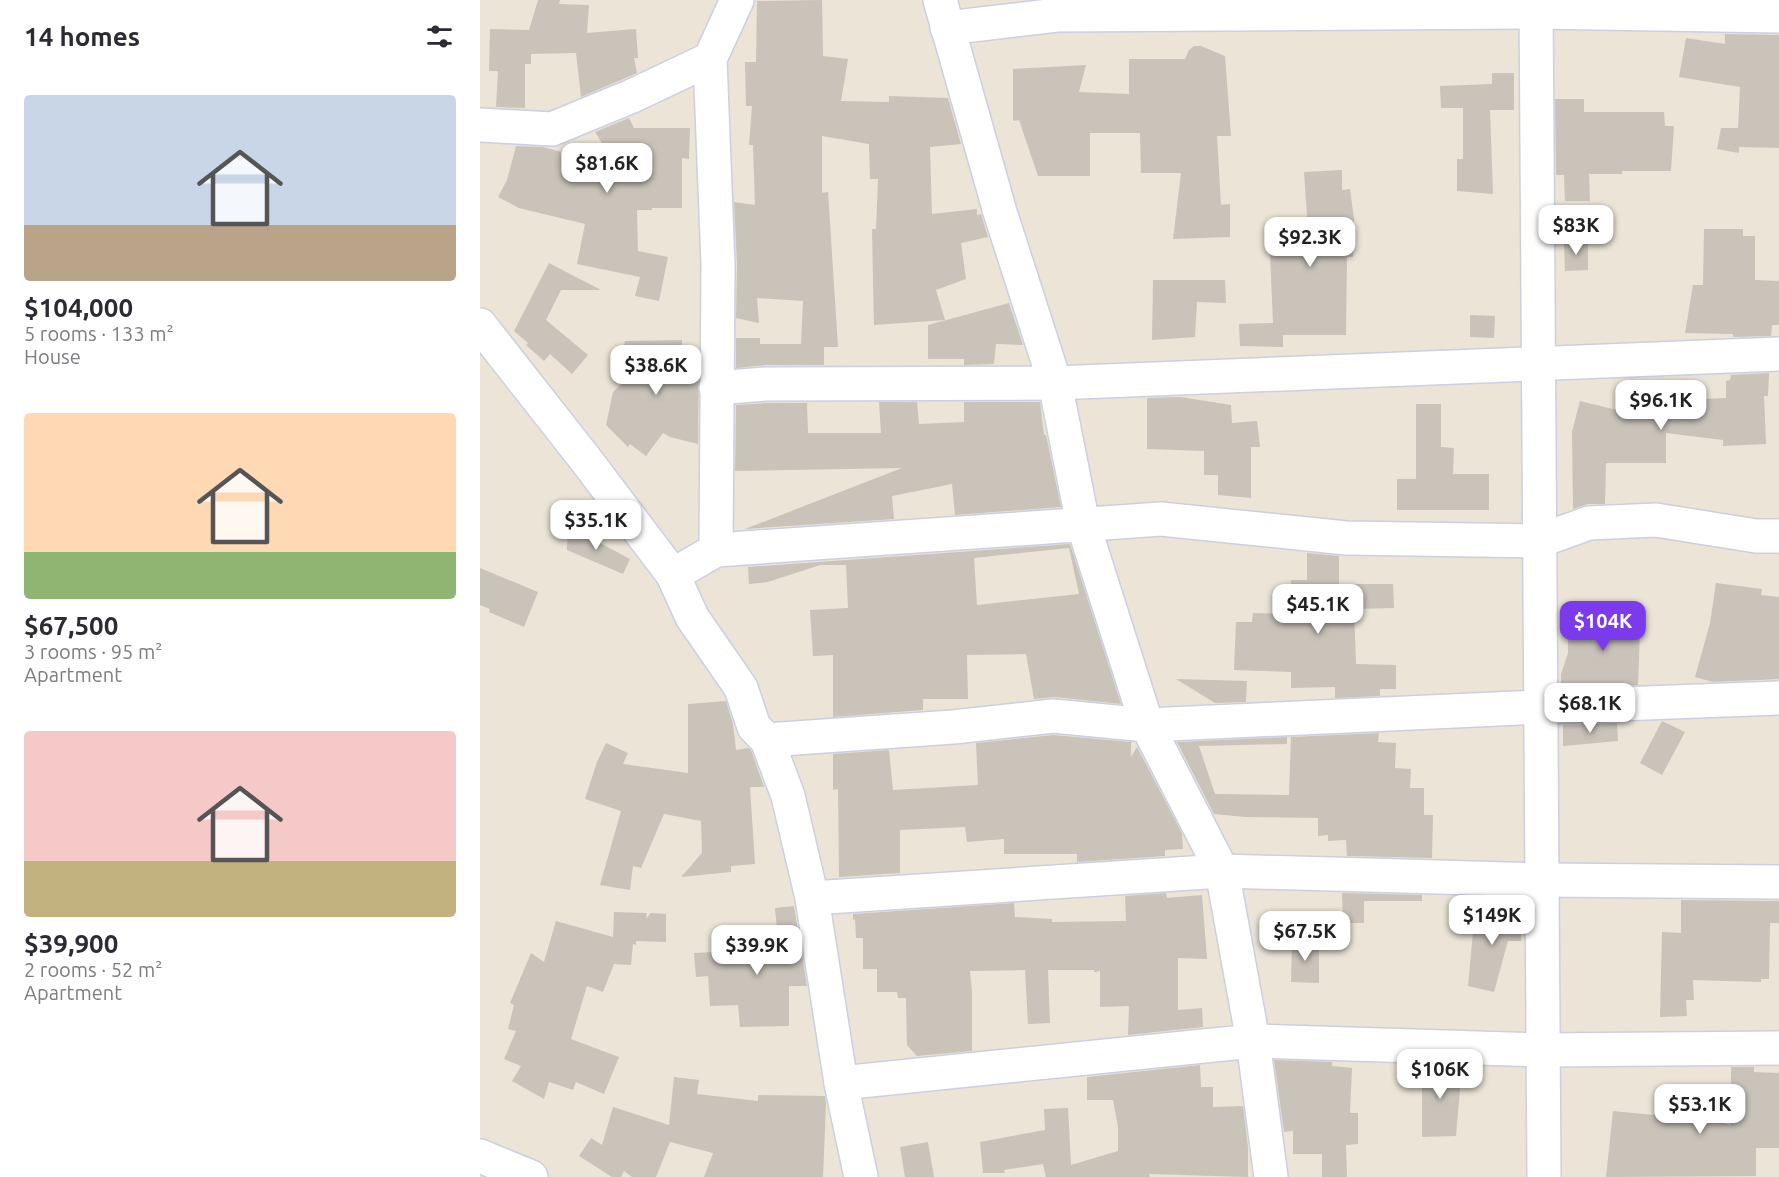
<!DOCTYPE html>
<html lang="en">
<head>
<meta charset="utf-8">
<style>
	:root { --surface:#fff; --page:#f2f2f3; --text:#2b2b33; --muted:#7c7c81; --accent:#7c3aed }
	body { margin:0; font-family:Ubuntu,sans-serif; background:var(--page); color:var(--text); height:100vh; display:flex; flex-direction:column; font-size:22px; white-space:nowrap }
	* { box-sizing:border-box; margin:0 }
	p { font-size:20px; color:var(--muted) }
	.icon { flex:none; width:33px; height:33px; fill:none; stroke:currentColor; stroke-width:2; stroke-linecap:round; stroke-linejoin:round }
	.map { position:relative; flex:1; overflow:hidden }
	.panel { display:flex; flex-direction:column; background:var(--surface); width:480px }
	.panel>* { flex:none }
	.price { position:absolute; translate:-50% -51px; padding:0 14px; border-radius:12px; background:#fff; color:#222; font-size:20px; line-height:39px; filter:drop-shadow(0 2px 3px #0008) }
	.price::after { content:''; position:absolute; left:50%; top:36px; width:18px; height:14px; margin-left:-9px; background:inherit; clip-path:polygon(0 0,100% 0,50% 100%) }
	.price.selected { background:var(--accent); color:#fff }
	ul { padding:0; list-style:none }
	li { display:grid; align-content:center; gap:12px; height:318px; padding:0 24px }
	li span { display:grid; place-items:center; height:186px; border-radius:6px; color:#555 }
	li>.icon { margin-inline-start:auto }
	span .icon { width:108px; height:108px; fill:#fffc; stroke-width:1 }
	li b { font-size:26px }
	h2 { display:flex; justify-content:space-between; align-items:center; height:72px; padding:0 24px; font-size:26px }
	main { display:flex; flex:1; min-height:0 }
	.map>svg:first-child { display:block }
</style>
</head>
<body>
<main>
<section class="panel">
<h2>14 homes<svg class="icon" aria-label="filters" viewBox="0 0 24 24"><path d="M4 7h16M4 17h16"/><circle cx="9" cy="7" r="2"/><circle cx="15" cy="17" r="2"/></svg></h2>
<ul>
<li><span style="background:linear-gradient(#c9d6e8 70%,#b9a48a 0)"><svg class="icon" aria-label="home" viewBox="0 0 24 24"><path d="M3 11l9-7 9 7M6 9v11h12V9"/></svg></span><div><b>$104,000</b><p>5 rooms · 133 m²</p><p>House</p></div></li>
<li><span style="background:linear-gradient(#ffd9b3 75%,#8fb573 0)"><svg class="icon" aria-label="home" viewBox="0 0 24 24"><path d="M3 11l9-7 9 7M6 9v11h12V9"/></svg></span><div><b>$67,500</b><p>3 rooms · 95 m²</p><p>Apartment</p></div></li>
<li><span style="background:linear-gradient(#f6c9c9 70%,#c2b280 0)"><svg class="icon" aria-label="home" viewBox="0 0 24 24"><path d="M3 11l9-7 9 7M6 9v11h12V9"/></svg></span><div><b>$39,900</b><p>2 rooms · 52 m²</p><p>Apartment</p></div></li>
</ul>
</section>
<div class="map">
<svg width="1299" height="1177" viewBox="0 0 1299 1177">
	<rect width="100%" height="100%" fill="#ebe4d7"/>
	<g fill="#c9c3ba" fill-rule="evenodd">
		<polygon points="58,0 80,0 79,4 109,5 107,33 156,29 158,58 154,58 157,73 101,97 96,53 51,54 51,64 45,64 45,108 16,107 18,71 9,71 10,29 49,30"/>
		<polygon points="342,0 343,56 368,59 361,101 409,102 409,96 468,98 481,144 450,147 452,214 497,209 497,215 501,214 508,237 481,243 486,279 456,290 465,320 394,325 392,229 396,229 398,179 390,179 389,144 342,136 342,193 348,192 358,347 344,347 344,365 286,365 256,368 256,338 280,338 280,344 321,344 323,301 277,298 279,323 256,318 257,264 254,202 275,205 273,145 269,145 272,106 266,106 265,62 276,62 277,1"/>
		<polygon points="1245,34 1299,35 1299,148 1259,147 1259,153 1237,149 1241,128 1258,128 1260,87 1199,77 1206,38 1245,44"/>
		<polygon points="714,46 721,46 745,56 751,136 737,136 741,205 750,204 750,237 693,239 701,173 661,173 660,133 610,133 610,176 558,176 539,120 533,121 533,69 606,65 599,92 649,94 649,59 705,59 709,50"/>
		<polygon points="1012,73 1034,73 1034,110 1010,110 1013,194 977,191 977,159 983,159 983,108 961,108 960,86 1012,84"/>
		<polygon points="1075,99 1104,99 1104,112 1184,112 1185,126 1194,126 1191,171 1142,171 1142,174 1109,174 1110,201 1085,201 1084,175 1076,175"/>
		<polygon points="149,118 154,128 210,128 209,159 202,158 202,208 172,208 172,210 157,210 158,251 188,257 179,301 155,296 160,277 97,264 105,224 39,208 18,197 27,180 36,146 62,147 101,157 102,145 124,146 115,132"/>
		<polygon points="862,170 862,190 870,189 874,219 873,257 867,257 866,335 803,335 803,347 760,346 759,324 793,323 789,230 828,230 824,172"/>
		<polygon points="1224,229 1263,229 1263,236 1275,236 1275,280 1299,281 1299,325 1292,325 1291,336 1253,337 1253,334 1205,333 1213,285 1223,285"/>
		<polygon points="1086,241 1108,241 1108,270 1085,271 1084,243"/>
		<polygon points="69,263 121,290 81,290 66,320 108,355 92,374 70,354 64,361 46,345 48,343 34,331"/>
		<polygon points="673,280 745,280 746,303 717,302 715,337 672,340"/>
		<polygon points="529,303 543,345 516,344 514,364 484,365 484,359 448,359 448,325"/>
		<polygon points="990,315 1015,316 1014,338 990,337"/>
		<polygon points="202,340 202,364 219,365 218,444 190,437 183,433 166,456 150,444 148,447 126,425 133,392 156,370 140,365 145,341"/>
		<polygon points="1289,373 1288,396 1284,396 1286,444 1243,446 1243,440 1186,433 1186,463 1126,463 1125,504 1108,504 1093,509 1092,432 1100,401 1141,411 1142,402 1246,398 1246,381 1250,380 1251,375"/>
		<polygon points="701,397 751,405 752,423 777,421 780,447 771,447 771,498 738,495 738,475 724,475 724,451 667,449 667,398"/>
		<polygon points="399,402 437,402 439,424 484,422 484,402 560,402 564,435 566,435 581,507 475,515 472,484 412,496 414,519 265,529 422,468 255,471 256,405 287,403 327,403 328,433 401,433"/>
		<polygon points="936,404 961,404 961,447 974,448 973,474 1009,474 1009,510 917,510 917,479 936,479"/>
		<polygon points="88,526 150,559 143,574 87,550"/>
		<path d="M590,544L641,704L575,697L554,699L546,654L487,655L488,699H443V710L353,717V655L333,656L330,610L368,608L366,565H340L288,582L269,584L268,567ZM589,548L599,594L497,605L494,558Z"/>
		<polygon points="827,553 859,556 859,584 913,584 914,608 874,609 876,664 916,665 916,689 900,689 900,696 855,698 855,687 811,688 811,672 754,670 756,622 772,622 773,613 810,614 811,580 827,580"/>
		<polygon points="0,568 58,592 44,627 9,612 10,609 0,605"/>
		<polygon points="1236,583 1282,589 1281,595 1299,597 1299,679 1233,682 1215,677 1230,623"/>
		<polygon points="1122,604 1152,610 1147,632 1160,633 1158,685 1081,687 1081,674 1088,653 1088,626 1116,627"/>
		<polygon points="696,679 767,681 766,702 735,703"/>
		<polygon points="246,701 253,724 256,750 268,748 271,750 284,787 270,787 275,864 251,866 251,872 201,877 222,853 221,821 184,814 161,868 153,866 150,890 120,885 141,811 105,799 117,762 126,743 148,753 143,764 208,773 208,704"/>
		<polygon points="1182,721 1205,732 1182,775 1160,763"/>
		<polygon points="1137,723 1138,741 1083,746 1083,725"/>
		<polygon points="899,733 898,742 916,743 915,768 931,769 930,788 944,788 944,815 953,815 952,858 867,856 866,840 848,841 848,835 838,836 838,818 765,817 734,814 697,742 807,737 807,744 719,746 735,794 809,795 811,737"/>
		<polygon points="573,735 651,742 651,757 657,747 702,833 703,849 685,850 685,856 597,862 597,854 524,854 524,839 487,842 485,827 420,830 420,873 359,877 358,789 353,790 353,754 409,750 413,790 498,785 496,743"/>
		<polygon points="686,893 687,898 722,895 727,959 698,958 698,1010 722,1008 723,1027 648,1035 649,1006 620,1007 620,971 614,972 614,970 568,970 570,1023 548,1024 545,970 490,971 492,991 492,1051 437,1056 427,1045 426,998 418,998 417,992 397,992 397,969 383,969 383,938 376,938 375,919 373,920 373,914 534,903 535,917 572,919 572,922 646,921 645,896"/>
		<polygon points="862,893 942,895 942,901 884,901 884,923 863,923"/>
		<polygon points="1201,900 1299,901 1299,923 1290,923 1289,979 1281,979 1281,982 1213,980 1214,1000 1206,1000 1207,1016 1180,1017 1182,932 1201,933"/>
		<polygon points="314,906 327,986 309,986 309,1026 260,1027 258,1005 230,1006 228,976 216,977 214,953 250,951 250,952 299,951 295,908"/>
		<polygon points="998,911 1041,912 1041,941 1028,941 1014,992 988,986 994,921 998,921"/>
		<polygon points="134,912 167,913 166,919 171,913 186,914 186,942 156,941 156,945 153,944 151,965 134,964 123,992 107,986 91,1039 139,1057 124,1094 96,1082 93,1090 69,1082 64,1099 32,1081 41,1066 24,1059 36,1031 28,1029 34,1005 30,1003 51,953 64,962 76,921 133,937"/>
		<polygon points="812,941 839,941 839,983 811,982"/>
		<polygon points="794,1060 852,1062 852,1066 872,1068 870,1113 878,1113 878,1144 866,1145 867,1177 842,1177 842,1154 813,1154 813,1131 804,1132"/>
		<polygon points="720,1065 721,1087 733,1087 733,1107 763,1106 768,1147 768,1177 669,1174 670,1177 566,1177 563,1164 524,1170 525,1173 503,1173 500,1142 565,1130 564,1109 588,1108 591,1165 638,1151 638,1127 633,1100 607,1100 607,1077"/>
		<polygon points="942,1065 982,1066 976,1136 942,1137"/>
		<polygon points="1251,1067 1274,1067 1274,1072 1299,1073 1299,1148 1276,1148 1276,1176 1126,1177 1133,1111 1185,1116 1186,1108 1251,1125"/>
		<polygon points="194,1077 219,1080 217,1094 278,1101 278,1095 345,1096 346,1104 343,1177 224,1177 233,1153 190,1142 176,1177 152,1177 144,1171 141,1177 132,1177 99,1156 111,1138 122,1145 133,1107 189,1125"/>
		<polygon points="448,1142 454,1177 425,1177 420,1147"/>
	</g>
	<g fill="none" stroke-linecap="round" stroke-linejoin="round">
		<defs>
			<g id="minor">
				<polyline points="460,0 520,212 575,383 603,524 667,725 742,871 773,1041 791,1177"/>
				<polyline points="1056,0 1064,1177"/>
				<polyline points="467,28 577,15 1056,12 1299,16"/>
				<polyline points="230,59 257,0"/>
				<polyline points="0,125 72,129 152,96 230,59 238,264 236,550"/>
				<polyline points="0,325 106,460 193,575 212,617 261,688 274,727 287,740 308,796 332,898 361,1083 381,1177"/>
				<polyline points="236,388 286,384 575,383 1299,354"/>
				<polyline points="193,575 236,550 681,519 866,538 1059,541 1109,523 1176,520 1276,536 1299,536"/>
				<polyline points="287,740 473,727 573,716 667,725 1060,707 1299,698"/>
				<polyline points="332,898 742,871 1062,880 1299,882"/>
				<polyline points="361,1083 773,1041 1063,1050 1299,1048"/>
				<polyline points="0,1156 51,1177"/>
			</g>
		</defs>
		<use href="#minor" stroke="#cccfe2" stroke-width="36"/>
		<use href="#minor" stroke="#fff" stroke-width="33"/>
	</g>
</svg>
<b class="price" style="left:127px;top:194px">$81.6K</b>
<b class="price" style="left:1096px;top:256px">$83K</b>
<b class="price" style="left:830px;top:268px">$92.3K</b>
<b class="price" style="left:176px;top:396px">$38.6K</b>
<b class="price" style="left:1181px;top:431px">$96.1K</b>
<b class="price" style="left:116px;top:551px">$35.1K</b>
<b class="price" style="left:838px;top:635px">$45.1K</b>
<b class="price selected" style="left:1123px;top:652px">$104K</b>
<b class="price" style="left:1110px;top:734px">$68.1K</b>
<b class="price" style="left:1012px;top:946px">$149K</b>
<b class="price" style="left:825px;top:962px">$67.5K</b>
<b class="price" style="left:277px;top:976px">$39.9K</b>
<b class="price" style="left:960px;top:1100px">$106K</b>
<b class="price" style="left:1220px;top:1135px">$53.1K</b>
</div>
</main>
</body>
</html>
